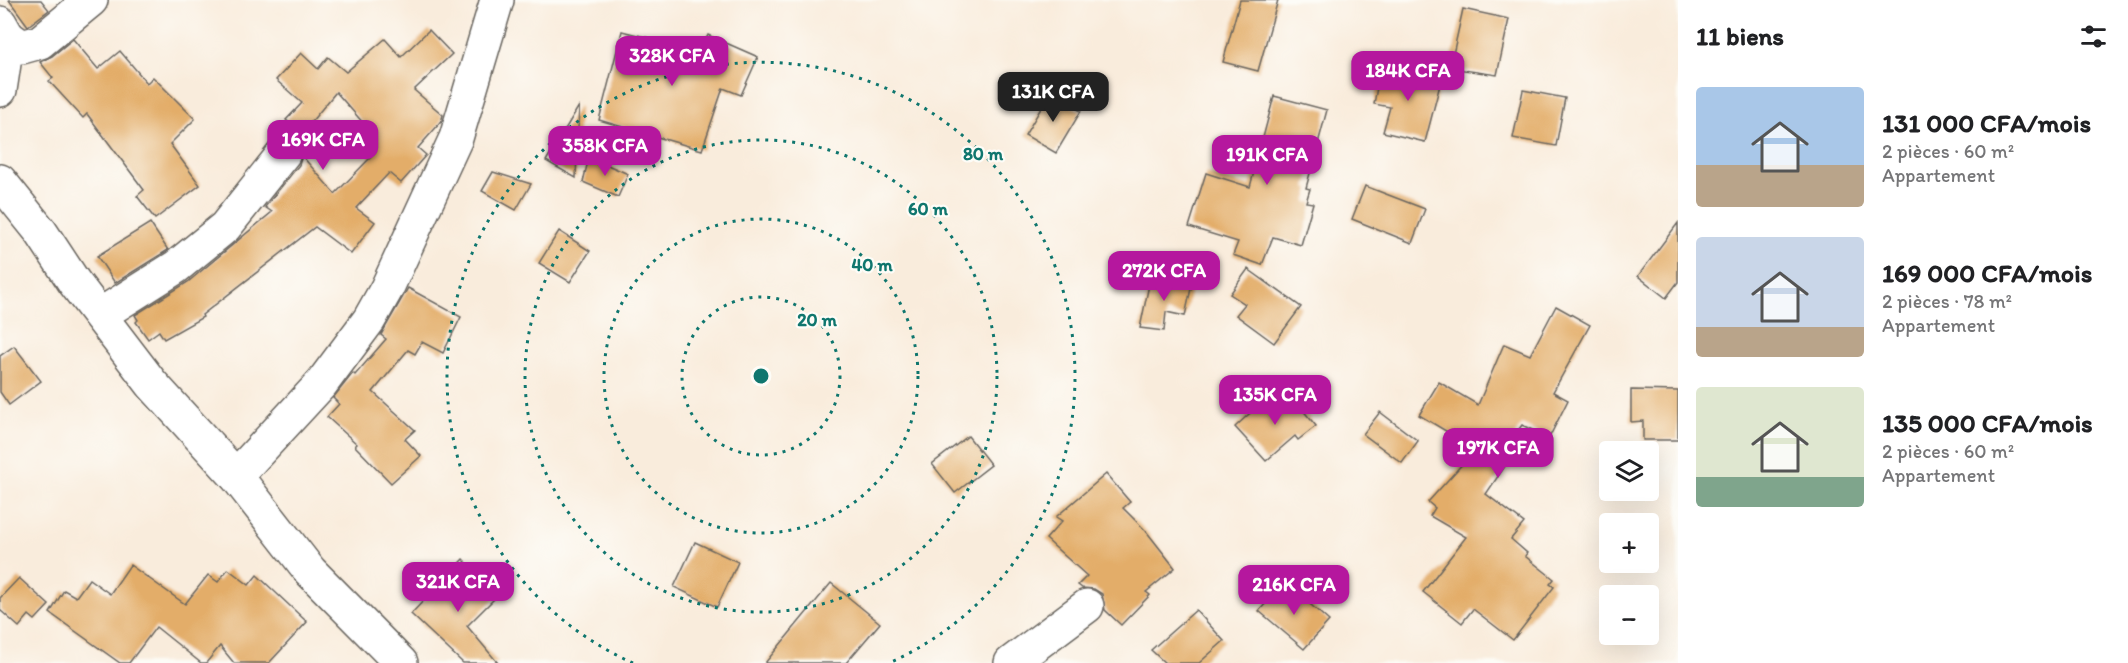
<!DOCTYPE html>
<html lang="fr">
<head>
<meta charset="utf-8">
<style>
	:root { --surface:#fff; --page:#f6f6f6; --text:#202124; --muted:#757577; --accent:#b5179e }
	body { margin:0; font-family:Itim,sans-serif; background:var(--page); color:var(--text); height:100vh; display:flex; flex-direction:column; font-size:22px; white-space:nowrap }
	* { box-sizing:border-box; margin:0 }
	p { font-size:20px; color:var(--muted) }
	.icon { flex:none; width:33px; height:33px; fill:none; stroke:currentColor; stroke-width:2; stroke-linecap:round; stroke-linejoin:round }
	.map { position:relative; flex:1; overflow:hidden }
	.panel { display:flex; flex-direction:column; background:var(--surface); width:450px }
	.panel>* { flex:none }
	.fabs { position:absolute; left:1599px; top:441px; display:grid; gap:12px }
	.fabs a { display:grid; place-items:center; width:60px; height:60px; border-radius:6px; background:var(--surface); box-shadow:0 6px 24px #0002; font-size:30px }
	.price { position:absolute; translate:-50% -51px; padding:0 14px; border-radius:12px; background:var(--accent); color:#fff; font-size:20px; line-height:39px; filter:drop-shadow(0 2px 3px #0008) }
	.price::after { content:''; position:absolute; left:50%; top:36px; width:18px; height:14px; margin-left:-9px; background:inherit; clip-path:polygon(0 0,100% 0,50% 100%) }
	.price.active { background:#222; color:#fff }
	ul { padding:0; list-style:none }
	li { display:flex; align-items:center; gap:18px; height:150px; padding:0 18px }
	li span { display:grid; place-items:center; flex:none; width:168px; height:120px; border-radius:6px; color:#555 }
	li>.icon { margin-inline-start:auto }
	span .icon { width:72px; height:72px; fill:#fffc; stroke-width:1 }
	li b { font-size:26px }
	h2 { display:flex; justify-content:space-between; align-items:center; height:72px; padding:0 18px; font-size:26px }
	main { display:flex; flex:1; min-height:0 }
	.map>svg:first-child { display:block }
</style>
</head>
<body>
<main>
<div class="map">
<svg width="1678" height="663" viewBox="0 0 1678 663">
	<rect width="100%" height="100%" fill="#fdfcf7"/>
	<filter id="ink" filterUnits="userSpaceOnUse"><feTurbulence type="fractalNoise" baseFrequency=".0167" numOctaves="2"/><feDisplacementMap in="SourceGraphic" scale="12" xChannelSelector="R" yChannelSelector="G"/><feConvolveMatrix kernelMatrix="1 2 1 2 8 2 1 2 1" color-interpolation-filters="sRGB"/></filter>
	<filter id="wash" filterUnits="userSpaceOnUse"><feTurbulence type="fractalNoise" baseFrequency=".008" numOctaves="4" result="noise"/><feDisplacementMap in="SourceGraphic" scale="24" xChannelSelector="R" yChannelSelector="G"/><feGaussianBlur stdDeviation="1.35" result="paint"/><feColorMatrix in="noise" values="0 0 0 0 0 0 0 0 0 0 0 0 0 0 0 0 0 1.4 0 .05"/><feComposite in="paint" operator="in"/></filter>
	<g filter="url(#wash)">
		<rect width="100%" height="100%" fill="#f9ecdc"/>
		<g id="blocks">
			<g fill="#e3ad69">
				<polygon points="9,0 41,0 49,10 28,26"/>
				<polygon points="1240,0 1278,0 1258,71 1223,62"/>
				<polygon points="1463,9 1509,19 1497,75 1450,68"/>
				<polygon points="429,30 452,54 414,90 443,115 441,122 418,148 426,155 401,183 389,173 356,208 375,222 351,254 315,227 202,315 203,317 164,339 159,331 148,339 136,322 138,320 135,315 188,282 272,212 265,207 299,165 302,156 335,194 371,157 352,140 365,125 336,92 302,133 286,120 302,103 276,80 301,53 318,69 328,57 346,72 385,39 401,57"/>
				<polygon points="622,31 700,51 708,35 758,57 741,95 723,88 702,150 599,120"/>
				<polygon points="73,39 98,69 120,51 147,83 153,77 195,119 170,144 200,185 155,219 137,196 144,190 87,114 83,118 49,81 53,78 40,62 52,56"/>
				<polygon points="1400,66 1442,77 1425,142 1383,132 1390,107 1374,104 1380,71 1398,75"/>
				<polygon points="1523,90 1565,98 1556,146 1513,138"/>
				<polygon points="1050,93 1081,111 1056,153 1025,135"/>
				<polygon points="1274,96 1327,110 1306,188 1310,189 1306,202 1313,203 1301,245 1273,237 1262,265 1233,255 1238,242 1189,227 1206,173 1250,187"/>
				<polygon points="579,106 576,178 546,161"/>
				<polygon points="589,157 628,174 618,197 583,182"/>
				<polygon points="493,172 531,184 516,210 482,191"/>
				<polygon points="1365,186 1425,209 1412,243 1352,219"/>
				<polygon points="150,223 168,250 115,283 97,256"/>
				<polygon points="1678,223 1678,282 1666,298 1638,276"/>
				<polygon points="559,231 590,251 570,282 539,263"/>
				<polygon points="1248,269 1301,307 1274,343 1236,315 1245,304 1230,294"/>
				<polygon points="1151,275 1192,284 1185,316 1166,312 1164,331 1140,328"/>
				<polygon points="408,288 461,317 443,353 422,342 415,354 408,350 373,392 415,430 405,439 421,456 391,483 355,446 357,444 327,417 339,404 333,398 353,373 355,375 386,339 381,335"/>
				<polygon points="1556,306 1590,325 1553,392 1568,400 1549,438 1522,425 1496,460 1505,466 1486,494 1524,523 1511,539 1527,553 1525,556 1554,579 1550,584 1554,587 1513,640 1473,609 1462,623 1423,592 1466,537 1430,516 1435,508 1428,502 1476,449 1419,415 1439,382 1478,405 1504,344 1530,355"/>
				<polygon points="14,346 41,381 9,405 0,392 0,356"/>
				<polygon points="1631,390 1678,391 1678,440 1643,440 1643,421 1631,422"/>
				<polygon points="1287,391 1316,426 1298,440 1295,436 1266,461 1235,427 1261,403 1266,409"/>
				<polygon points="1380,412 1418,441 1402,463 1363,434"/>
				<polygon points="968,436 991,465 955,493 932,464"/>
				<polygon points="1106,474 1130,502 1123,508 1146,531 1175,568 1146,592 1150,595 1121,625 1105,610 1102,594 1094,589 1082,588 1078,585 1087,576 1046,539 1062,521 1056,517"/>
				<polygon points="695,542 738,562 717,607 674,587"/>
				<polygon points="463,559 498,595 467,626 498,663 463,663 411,614"/>
				<polygon points="130,565 185,604 208,575 218,582 228,569 249,585 257,575 307,622 269,663 234,663 220,646 206,663 201,663 156,627 129,663 120,663 50,613 64,590 76,597 89,579 110,594"/>
				<polygon points="19,578 49,605 35,620 29,615 19,627 0,610 0,598"/>
				<polygon points="1285,582 1329,621 1304,649 1259,611"/>
				<polygon points="831,583 880,623 846,663 765,663"/>
				<polygon points="1196,610 1224,641 1199,663 1165,663 1151,650"/>
			</g>
		</g>
	</g>
	<g filter="url(#ink)">
		<use href="#blocks" fill-opacity="0" stroke="#69655f" stroke-width="1.5"/>
		<g fill="none" stroke-linecap="round" stroke-linejoin="round">
			<defs>
				<g id="minor">
					<polyline points="0,23 8,37 0,90"/>
					<polyline points="8,37 22,47 40,42 91,0"/>
					<polyline points="0,181 41,232 74,282 152,384 236,476 310,571 401,663"/>
					<polyline points="100,315 176,267 225,227 284,153"/>
					<polyline points="236,476 322,383 369,320 387,288 456,138 497,0"/>
					<polyline points="1011,663 1087,606"/>
				</g>
			</defs>
			<use href="#minor" stroke="#69655f" stroke-width="36"/>
			<use href="#minor" stroke="#fff" stroke-width="33"/>
		</g>
	</g>
	<g fill="none" stroke="#0f766e" stroke-width="3" stroke-dasharray="3 6">
		<circle cx="761" cy="376" r="79"/>
		<circle cx="761" cy="376" r="157"/>
		<circle cx="761" cy="376" r="236"/>
		<path d="M633 663A314 314 0 1 1 889 663"/>
	</g>
	<circle cx="761" cy="376" r="9" fill="#0f766e" stroke="#fdfcf7" stroke-width="3"/>
	<g font-size="18" text-anchor="middle" font-weight="bold" fill="#0f766e" stroke="#fdfcf7" stroke-width="4.5" stroke-linejoin="round" paint-order="stroke">
		<text x="983" y="160">80 m</text>
		<text x="928" y="215">60 m</text>
		<text x="872" y="271">40 m</text>
		<text x="817" y="326">20 m</text>
	</g>
</svg>
<div class="fabs">
<a><svg class="icon" aria-label="layers" viewBox="0 0 24 24"><path d="M12 4l9 5-9 5-9-5zM3 14l9 5 9-5"/></svg></a>
<a>+</a>
<a>−</a>
</div>
<b class="price" style="left:672px;top:87px">328K CFA</b>
<b class="price" style="left:1408px;top:102px">184K CFA</b>
<b class="price active" style="left:1053px;top:123px">131K CFA</b>
<b class="price" style="left:323px;top:171px">169K CFA</b>
<b class="price" style="left:605px;top:177px">358K CFA</b>
<b class="price" style="left:1267px;top:186px">191K CFA</b>
<b class="price" style="left:1164px;top:302px">272K CFA</b>
<b class="price" style="left:1275px;top:426px">135K CFA</b>
<b class="price" style="left:1498px;top:479px">197K CFA</b>
<b class="price" style="left:458px;top:613px">321K CFA</b>
<b class="price" style="left:1294px;top:616px">216K CFA</b>
</div>
<section class="panel">
<h2>11 biens<svg class="icon" aria-label="filters" viewBox="0 0 24 24"><path d="M4 7h16M4 17h16"/><circle cx="9" cy="7" r="2"/><circle cx="15" cy="17" r="2"/></svg></h2>
<ul>
<li><span style="background:linear-gradient(#a9c7e8 65%,#b9a48a 0)"><svg class="icon" aria-label="home" viewBox="0 0 24 24"><path d="M3 11l9-7 9 7M6 9v11h12V9"/></svg></span><div><b>131 000 CFA/mois</b><p>2 pièces · 60 m²</p><p>Appartement</p></div></li>
<li><span style="background:linear-gradient(#c9d6e8 75%,#b9a48a 0)"><svg class="icon" aria-label="home" viewBox="0 0 24 24"><path d="M3 11l9-7 9 7M6 9v11h12V9"/></svg></span><div><b>169 000 CFA/mois</b><p>2 pièces · 78 m²</p><p>Appartement</p></div></li>
<li><span style="background:linear-gradient(#dfe7d0 75%,#7fa58c 0)"><svg class="icon" aria-label="home" viewBox="0 0 24 24"><path d="M3 11l9-7 9 7M6 9v11h12V9"/></svg></span><div><b>135 000 CFA/mois</b><p>2 pièces · 60 m²</p><p>Appartement</p></div></li>
</ul>
</section>
</main>
</body>
</html>
